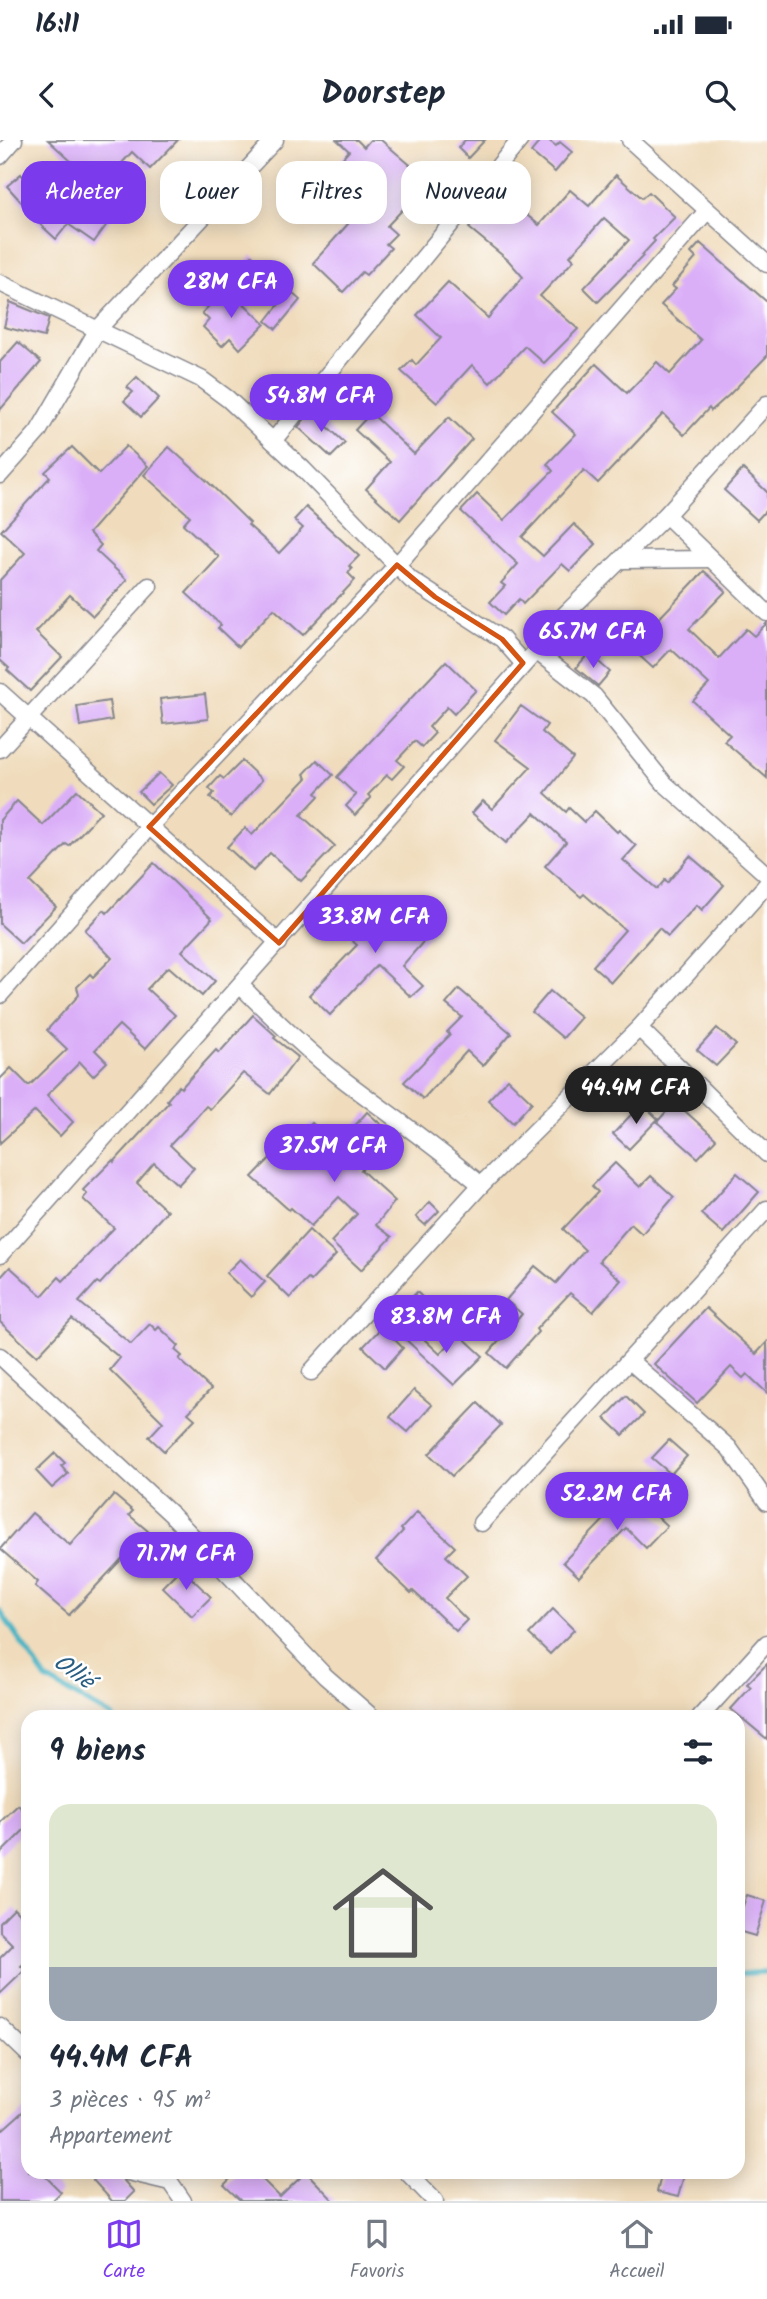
<!DOCTYPE html>
<html lang="fr">
<head>
<meta charset="utf-8">
<style>
	:root { --surface:#fff; --page:#f6f6f7; --text:#1f2937; --muted:#747a83; --line:#e0e1e3; --accent:#7c3aed }
	body { margin:0; font-family:Kalam,sans-serif; background:var(--page); color:var(--text); height:100vh; display:flex; flex-direction:column; font-size:26px; white-space:nowrap }
	* { box-sizing:border-box; margin:0 }
	p { font-size:23px; color:var(--muted) }
	.icon { flex:none; width:38px; height:38px; fill:none; stroke:currentColor; stroke-width:2; stroke-linecap:round; stroke-linejoin:round }
	.map { position:relative; flex:1; overflow:hidden }
	.panel { position:absolute; left:21px; top:1570px; width:724px; height:469px; display:flex; flex-direction:column; background:var(--surface); border-radius:21px; box-shadow:0 4px 18px #0003 }
	.panel>* { flex:none }
	.hud { position:absolute; left:21px; top:21px; width:726px; height:63px; display:flex; gap:14px }
	.price { position:absolute; translate:-50% -60px; padding:0 16px; border-radius:24px; background:var(--accent); color:#fff; font-size:23px; line-height:46px; filter:drop-shadow(0 2px 4px #0008) }
	.price::after { content:''; position:absolute; left:50%; top:42px; width:21px; height:16px; margin-left:-10px; background:inherit; clip-path:polygon(0 0,100% 0,50% 100%) }
	.price.selected { background:#222; color:#fff }
	ul { padding:0; list-style:none }
	li { display:grid; align-content:center; gap:14px; height:371px; padding:0 28px }
	li span { display:grid; place-items:center; height:217px; border-radius:21px; color:#555 }
	li>.icon { margin-inline-start:auto }
	span .icon { width:126px; height:126px; fill:#fffc; stroke-width:1 }
	li b { font-size:30px }
	h2 { display:flex; justify-content:space-between; align-items:center; height:84px; padding:0 28px; font-size:30px }
	.pill { padding:0 24px; border-radius:21px; background:var(--surface); box-shadow:0 4px 18px #0003; font-size:24px; line-height:63px }
	.pill.selected { background:var(--accent); color:#fff }
	.status { display:flex; justify-content:space-between; align-items:center; height:49px; padding:0 35px; background:var(--surface); direction:ltr }
	.status svg { height:19px; fill:currentColor }
	header { display:flex; justify-content:space-between; align-items:center; height:91px; padding:0 28px; background:var(--surface); font-size:32px; font-weight:600 }
	.tabs { display:flex; justify-content:space-around; align-items:center; height:98px; border-top:2px solid var(--line); background:var(--surface); font-size:19px; color:var(--muted) }
	.tabs a { display:grid; justify-items:center; gap:4px }
	.tabs .selected { color:var(--accent) }
	.map>svg:first-child { display:block }
</style>
</head>
<body>
<div class="status"><b>16:11</b><svg viewBox="0 0 49 12"><path d="M0 12V9h3v3zM5 12V6h3v6zM10 12V3h3v9zM15 12V0h3v12zM26 1h20v11H26zM47 4h2v5h-2z"/></svg></div>
<header><svg class="icon" aria-label="back" viewBox="0 0 24 24"><path d="M15 5l-7 7 7 7"/></svg>Doorstep<svg class="icon" aria-label="search" viewBox="0 0 24 24"><circle cx="10" cy="10" r="6"/><path d="M15 15l6 6"/></svg></header>
<div class="map">
<svg width="767" height="2061" viewBox="0 0 767 2061">
	<rect width="100%" height="100%" fill="#fff"/>
	<filter id="ink" filterUnits="userSpaceOnUse"><feTurbulence type="fractalNoise" baseFrequency=".0143" numOctaves="2"/><feDisplacementMap in="SourceGraphic" scale="14" xChannelSelector="R" yChannelSelector="G"/><feConvolveMatrix kernelMatrix="1 2 1 2 8 2 1 2 1" color-interpolation-filters="sRGB"/></filter>
	<filter id="wash" filterUnits="userSpaceOnUse"><feTurbulence type="fractalNoise" baseFrequency=".00686" numOctaves="4" result="noise"/><feDisplacementMap in="SourceGraphic" scale="28" xChannelSelector="R" yChannelSelector="G"/><feGaussianBlur stdDeviation="1.57" result="paint"/><feColorMatrix in="noise" values="0 0 0 0 0 0 0 0 0 0 0 0 0 0 0 0 0 1.4 0 .05"/><feComposite in="paint" operator="in"/></filter>
	<g filter="url(#wash)">
		<rect width="100%" height="100%" fill="#f0dcbc"/>
		<g fill="none" stroke-linecap="round" stroke-linejoin="round">
			<g stroke="#46b3c3" stroke-width="5">
				<polyline points="0,1471 46,1539 113,1577"/>
				<polyline points="738,1834 767,1832"/>
			</g>
		</g>
		<g id="blocks">
			<g fill="#daaff8">
				<polygon points="48,0 178,0 150,29 132,12 98,49 121,65 94,102 68,84 56,99 30,75 31,73 7,46 21,34 51,68 84,33"/>
				<polygon points="337,0 357,0 364,7 370,0 381,0 429,41 417,55 430,67 419,79 406,66 387,86 396,94 386,104 391,108 366,135 362,132 343,152 313,123 348,84 309,48 324,32 327,35 349,11"/>
				<polygon points="465,0 485,0 468,18 458,8"/>
				<polygon points="541,0 548,0 556,6 560,2 572,12 555,32 531,12"/>
				<polygon points="616,35 642,58 649,52 675,77 653,99 655,101 642,115 643,116 598,162 584,148 629,100 604,78 570,116 574,120 540,156 578,189 544,223 525,206 490,243 472,225 437,263 401,231 412,220 416,225 441,198 417,175 448,142 488,178 523,137 508,120 469,88 500,53 539,85 570,50 589,66"/>
				<polygon points="700,103 767,162 767,216 729,255 711,271 709,268 684,295 663,274 598,343 584,330 522,397 543,416 574,384 596,404 570,431 562,424 523,464 519,459 504,475 490,462 505,446 501,443 518,424 461,371 477,354 504,380 553,331 547,324 576,294 552,272 596,224 627,253 657,222 670,234 701,200 661,165 676,149 672,146 696,118 691,113"/>
				<polygon points="252,115 261,123 260,125 300,160 276,189 266,181 280,163 241,127"/>
				<polygon points="227,147 265,184 240,209 230,198 222,206 203,187 209,180 202,173"/>
				<polygon points="10,162 49,178 44,197 4,187"/>
				<polygon points="18,202 41,222 0,270 0,222"/>
				<polygon points="137,237 159,258 141,277 124,261 133,252 127,247"/>
				<polygon points="311,271 345,303 331,317 298,287"/>
				<polygon points="371,273 414,314 449,277 472,299 400,380 366,349 390,322 355,290"/>
				<polygon points="126,306 148,326 89,393 101,405 96,411 127,440 93,476 70,455 36,492 62,517 30,551 7,530 9,528 0,520 0,440 25,413 1,391 50,337 45,332 72,307 99,334"/>
				<polygon points="169,307 208,342 250,383 248,385 279,413 303,388 294,380 306,367 359,416 349,426 352,429 348,433 355,440 303,495 274,469 238,507 218,488 221,485 186,453 219,417 183,384 190,376 144,335"/>
				<polygon points="743,329 767,352 767,369 757,380 724,350"/>
				<polygon points="704,431 726,451 689,489 719,518 746,489 754,496 767,483 767,638 724,601 730,595 693,561 709,544 671,509 653,528 631,508"/>
				<polygon points="589,513 610,532 598,546 576,528"/>
				<polygon points="446,521 476,550 454,574 447,567 429,587 435,593 422,607 415,601 397,620 404,626 392,639 387,635 368,655 371,658 355,675 346,666 356,655 337,637"/>
				<polygon points="205,554 208,579 163,584 160,559"/>
				<polygon points="109,561 112,580 80,586 77,566"/>
				<polygon points="521,566 547,585 542,592 573,618 545,653 566,672 569,668 584,682 595,671 617,692 619,690 636,706 623,720 657,749 665,740 667,743 690,716 724,745 702,770 697,765 668,796 659,788 611,842 593,826 625,790 584,754 581,757 545,726 566,702 535,673 506,703 472,673 483,661 492,669 531,627 495,600"/>
				<polygon points="317,620 333,635 316,653 319,656 301,675 335,706 301,741 270,713 253,731 227,707 245,688 252,695 307,638 304,634"/>
				<polygon points="242,621 262,640 231,677 210,657 214,653 209,648 220,636 224,639"/>
				<polygon points="159,633 172,645 151,664 139,652"/>
				<polygon points="77,650 101,672 69,706 66,704 30,742 56,767 21,803 0,784 0,680 17,661 43,685"/>
				<polygon points="154,723 212,779 182,811 215,841 202,856 169,827 165,830 147,849 175,875 145,909 119,885 95,910 107,922 93,936 80,922 47,955 73,982 60,996 35,971 0,1003 0,939 11,928 28,945 30,945 67,909 47,890 79,855 77,847 90,834 93,837 112,818 85,790 104,770 107,773"/>
				<polygon points="379,759 412,787 423,774 437,786 402,826 423,846 411,857 377,825 330,875 309,855 357,805 350,799 355,793 351,790"/>
				<polygon points="459,849 511,893 483,926 467,911 423,959 404,942 450,895 447,892 462,877 446,864"/>
				<polygon points="550,851 581,877 563,898 532,872"/>
				<polygon points="253,875 276,896 274,898 298,917 270,954 243,933 210,969 206,966 192,982 170,1005 194,1028 178,1045 154,1023 137,1043 167,1071 100,1144 97,1142 79,1162 131,1204 150,1184 156,1190 159,1187 179,1206 175,1210 182,1216 179,1219 211,1249 188,1273 195,1279 164,1311 149,1297 163,1282 110,1230 120,1218 72,1179 37,1216 0,1182 0,1138 10,1127 42,1156 59,1137 63,1141 114,1088 83,1059 87,1054 83,1050 113,1020 114,1022 169,962 167,960 179,946 181,948 216,910 219,913"/>
				<polygon points="717,888 736,905 716,926 697,910"/>
				<polygon points="508,939 532,962 513,983 488,960"/>
				<polygon points="675,962 716,999 698,1018 657,982"/>
				<polygon points="642,963 658,979 629,1009 613,994"/>
				<polygon points="367,972 393,995 361,1030 395,1061 376,1085 392,1097 361,1130 331,1102 357,1074 339,1057 311,1086 291,1068 289,1070 252,1037 279,1009 283,1013 312,983 337,1006"/>
				<polygon points="615,1023 640,1047 651,1036 674,1057 642,1094 631,1084 599,1121 621,1140 593,1172 570,1153 536,1189 538,1192 506,1228 489,1213 522,1174 506,1160 535,1126 556,1143 585,1110 563,1089 598,1052 592,1046"/>
				<polygon points="737,1033 759,1052 723,1093 701,1074"/>
				<polygon points="430,1062 439,1071 425,1085 416,1077"/>
				<polygon points="309,1090 336,1115 311,1141 308,1139 290,1158 267,1136"/>
				<polygon points="240,1119 265,1142 251,1157 226,1133"/>
				<polygon points="417,1152 435,1170 420,1186 401,1169"/>
				<polygon points="706,1168 756,1214 767,1202 767,1253 747,1234 743,1238 731,1227 697,1263 654,1224"/>
				<polygon points="409,1185 440,1214 459,1194 483,1216 454,1245 400,1194"/>
				<polygon points="382,1187 403,1208 385,1228 363,1207"/>
				<polygon points="414,1250 432,1265 408,1292 390,1277"/>
				<polygon points="626,1256 644,1274 623,1295 605,1278"/>
				<polygon points="478,1263 501,1285 452,1336 429,1314"/>
				<polygon points="669,1300 687,1316 671,1334 652,1318"/>
				<polygon points="55,1313 65,1323 61,1326 68,1334 52,1348 36,1331"/>
				<polygon points="631,1352 667,1386 646,1408 626,1388 579,1437 563,1422"/>
				<polygon points="114,1355 133,1371 129,1375 148,1391 69,1475 35,1446 38,1442 0,1409 32,1373 70,1405"/>
				<polygon points="417,1372 455,1407 446,1416 467,1436 445,1458 467,1480 456,1491 413,1451 411,1453 376,1420 403,1391 401,1389"/>
				<polygon points="181,1428 211,1457 192,1476 162,1447"/>
				<polygon points="553,1469 574,1490 550,1514 529,1494"/>
				<polygon points="767,1524 767,1599 731,1569 751,1547 747,1544"/>
				<polygon points="18,1665 28,1675 28,1686 0,1714 0,1682"/>
				<polygon points="747,1755 766,1761 755,1796 738,1791 738,1780"/>
				<polygon points="14,1768 28,1783 28,1820 21,1826 25,1830 0,1854 0,1818 13,1805 0,1792 0,1782"/>
				<polygon points="28,1967 28,2032 41,2032 61,2052 52,2061 0,2061 0,1992"/>
				<polygon points="102,2032 116,2032 134,2052 125,2061 112,2061 93,2040"/>
				<polygon points="237,2032 251,2032 264,2041 280,2057 306,2032 334,2061 241,2061 224,2045"/>
				<polygon points="662,2032 685,2032 678,2057 657,2052"/>
			</g>
		</g>
	</g>
	<g filter="url(#ink)">
		<use href="#blocks" fill-opacity="0" stroke="#86868d" stroke-width="2"/>
		<g fill="none" stroke-linecap="round" stroke-linejoin="round">
			<defs>
				<g id="street">
					<polyline points="630,0 767,124"/>
					<polyline points="0,16 14,0"/>
					<polyline points="0,143 201,239 228,259 303,329 411,440 502,499 523,523"/>
					<polyline points="767,264 666,375 543,496 536,511 594,556 664,643 767,735"/>
					<polyline points="273,301 520,0"/>
					<polyline points="0,335 38,292 98,189 275,0"/>
					<polyline points="666,375 767,473"/>
					<polyline points="623,420 711,419"/>
					<polyline points="0,552 279,803"/>
					<polyline points="0,609 149,446"/>
					<path d="M240,845C273,878 307,911 344,940C390,975 437,1007 481,1045"/>
					<polyline points="0,855 149,687 397,425 707,71"/>
					<polyline points="639,888 767,1014"/>
					<polyline points="0,1115 536,511"/>
					<polyline points="0,1216 172,1375 325,1536 372,1577"/>
					<polyline points="630,1221 729,1308 767,1362"/>
					<polyline points="311,1232 481,1045 639,888 767,744"/>
					<polyline points="481,1383 767,1069"/>
					<polyline points="700,1577 767,1503"/>
					<polyline points="0,1887 28,1914"/>
					<polyline points="128,2032 170,2042 183,2061"/>
					<polyline points="407,2032 435,2061"/>
				</g>
			</defs>
			<use href="#street" stroke="#86868d" stroke-width="19"/>
			<use href="#street" stroke="#fff" stroke-width="16"/>
		</g>
	</g>
	<path fill="none" stroke="#d45514" stroke-width="5" stroke-linejoin="round" d="M397,425L435,457L502,499L523,523L279,803L149,687Z"/>
	<g text-anchor="middle" stroke-width="5" stroke-linejoin="round" paint-order="stroke">
		<g font-size="24" font-style="italic" fill="#2a5d81" stroke="#fff">
			<text transform="translate(74 1531) rotate(35)" y="8">Ollié</text>
		</g>
	</g>
</svg>
<b class="price" style="left:231px;top:180px">28M CFA</b>
<b class="price" style="left:321px;top:294px">54.8M CFA</b>
<b class="price" style="left:593px;top:530px">65.7M CFA</b>
<b class="price" style="left:375px;top:815px">33.8M CFA</b>
<b class="price selected" style="left:636px;top:986px">44.4M CFA</b>
<b class="price" style="left:334px;top:1044px">37.5M CFA</b>
<b class="price" style="left:446px;top:1215px">83.8M CFA</b>
<b class="price" style="left:617px;top:1392px">52.2M CFA</b>
<b class="price" style="left:186px;top:1452px">71.7M CFA</b>
<div class="hud">
<a class="pill selected">Acheter</a>
<a class="pill">Louer</a>
<a class="pill">Filtres</a>
<a class="pill">Nouveau</a>
</div>
<section class="panel">
<h2>9 biens<svg class="icon" aria-label="filters" viewBox="0 0 24 24"><path d="M4 7h16M4 17h16"/><circle cx="9" cy="7" r="2"/><circle cx="15" cy="17" r="2"/></svg></h2>
<ul>
<li><span style="background:linear-gradient(#dfe7d0 75%,#9aa5b1 0)"><svg class="icon" aria-label="home" viewBox="0 0 24 24"><path d="M3 11l9-7 9 7M6 9v11h12V9"/></svg></span><div><b>44.4M CFA</b><p>3 pièces · 95 m²</p><p>Appartement</p></div></li>
</ul>
</section>
</div>
<nav class="tabs">
<a class="selected"><svg class="icon" aria-label="map" viewBox="0 0 24 24"><path d="M3 6l6-2 6 2 6-2v14l-6 2-6-2-6 2zM9 4v14M15 6v14"/></svg>Carte</a>
<a><svg class="icon" aria-label="saved" viewBox="0 0 24 24"><path d="M7 4h10v16l-5-4-5 4z"/></svg>Favoris</a>
<a><svg class="icon" aria-label="home" viewBox="0 0 24 24"><path d="M3 11l9-7 9 7M6 9v11h12V9"/></svg>Accueil</a>
</nav>
</body>
</html>
